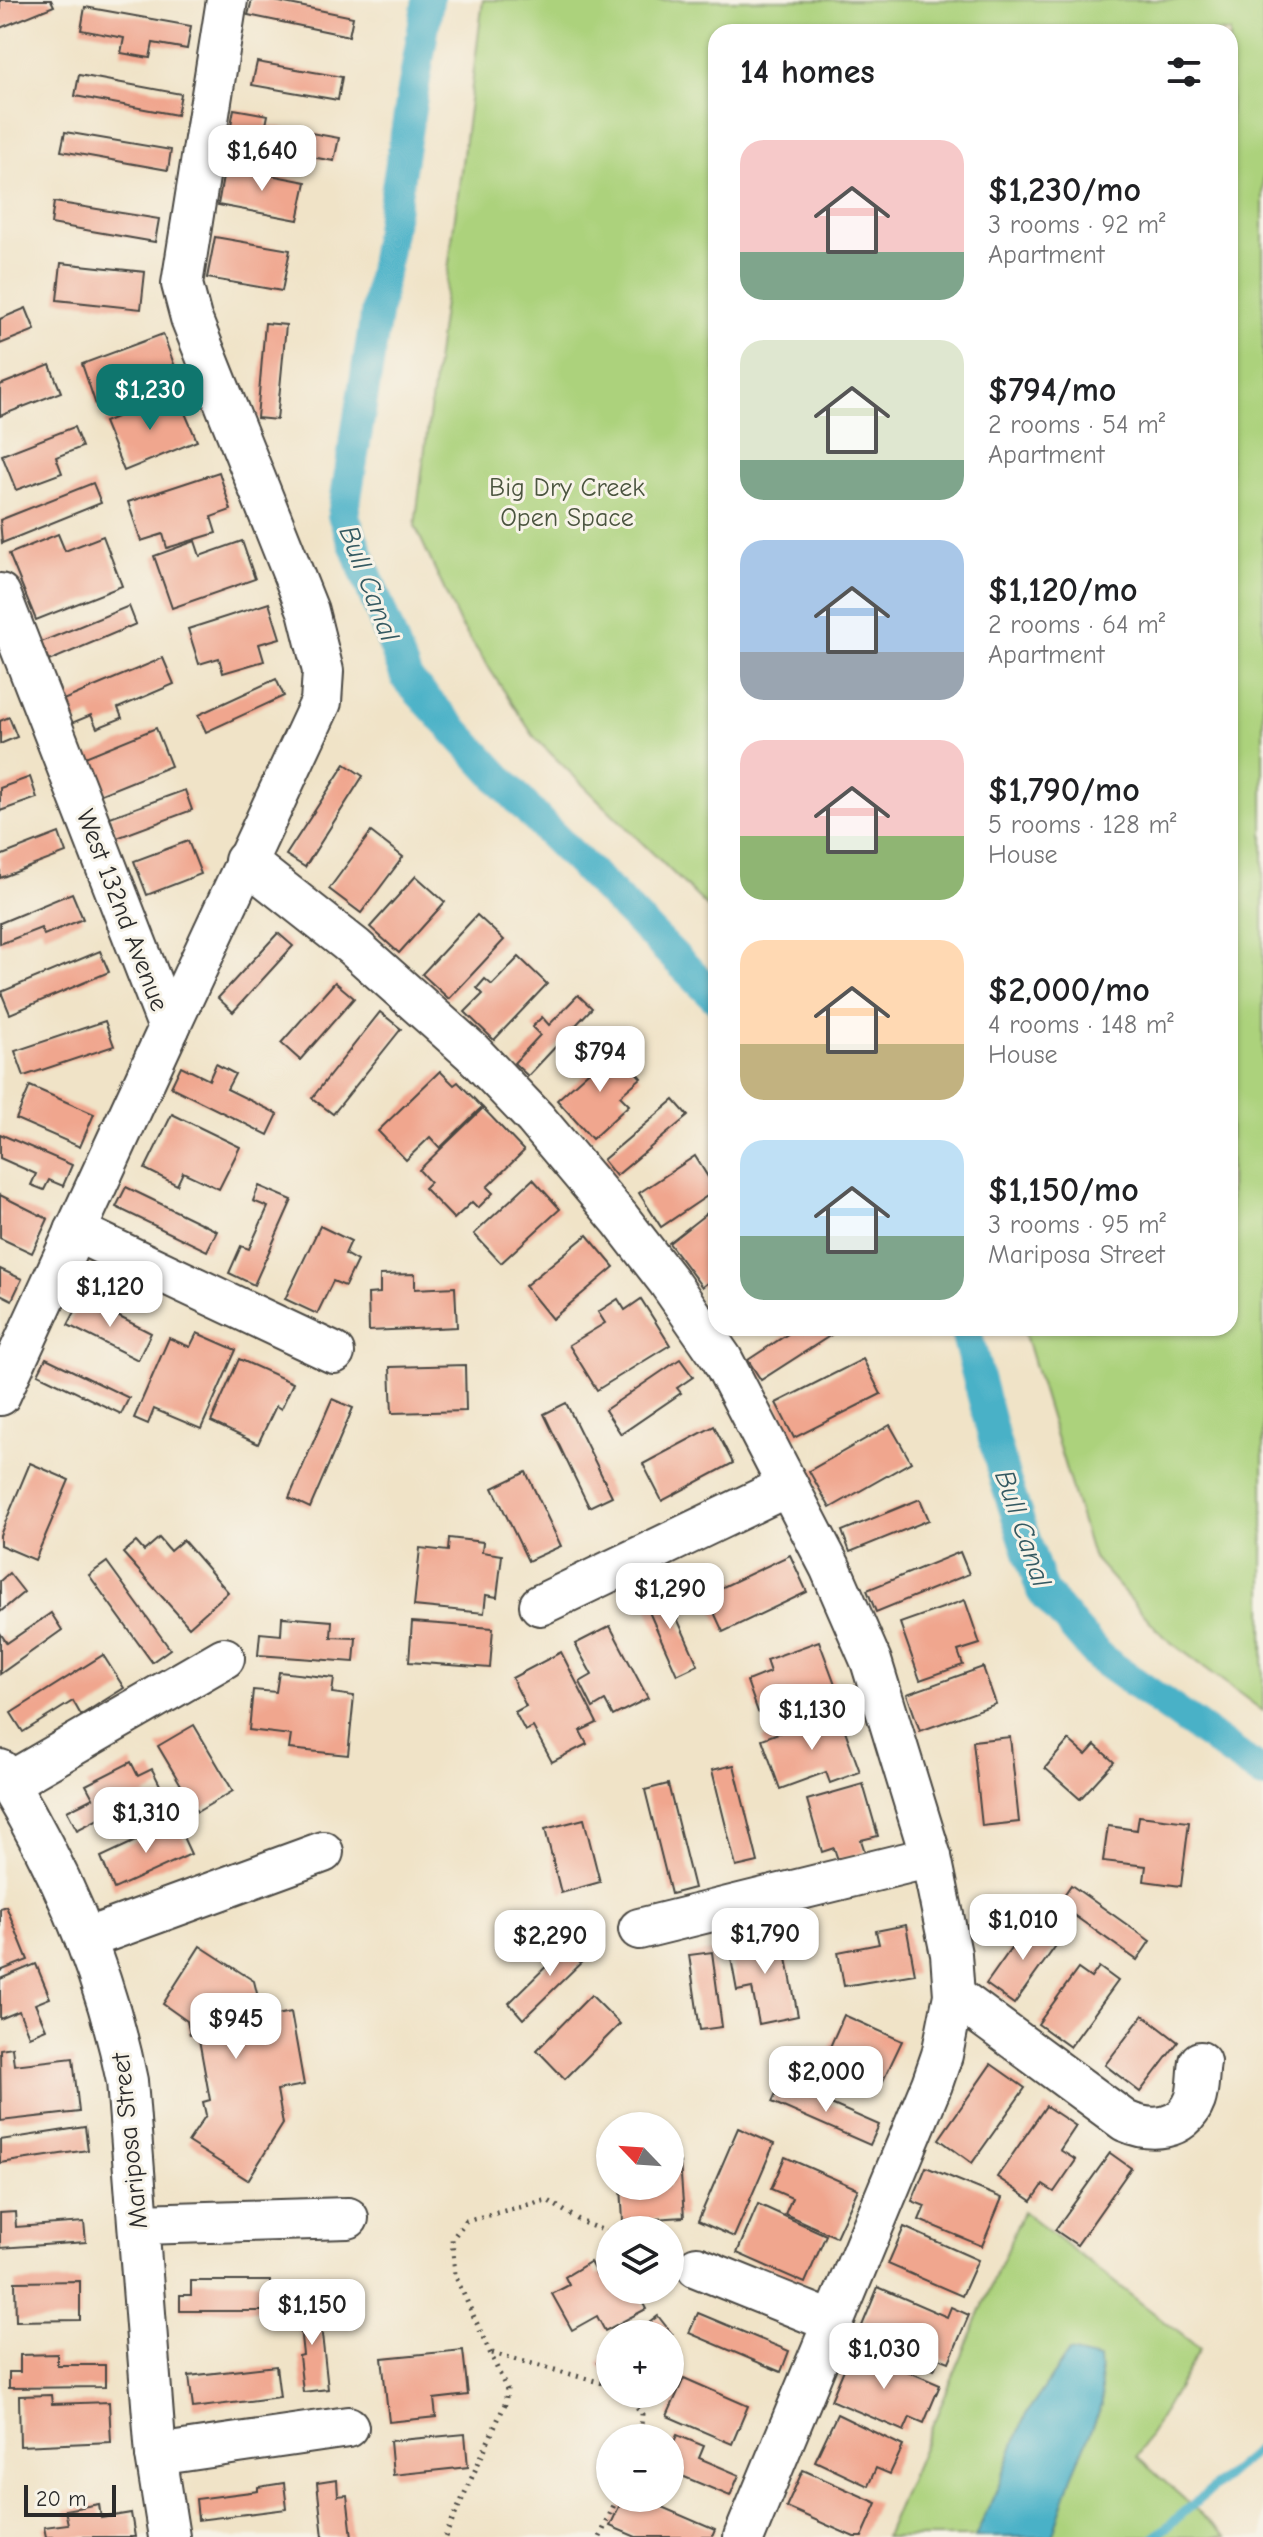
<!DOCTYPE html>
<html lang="en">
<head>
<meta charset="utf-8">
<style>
	:root { --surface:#fff; --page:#f6f6f6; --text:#202124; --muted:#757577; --accent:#0f766e }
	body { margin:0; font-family:"Comic Neue",sans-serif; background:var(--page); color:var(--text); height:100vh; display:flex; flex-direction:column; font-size:30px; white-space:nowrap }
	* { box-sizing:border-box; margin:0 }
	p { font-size:26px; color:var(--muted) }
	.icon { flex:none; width:44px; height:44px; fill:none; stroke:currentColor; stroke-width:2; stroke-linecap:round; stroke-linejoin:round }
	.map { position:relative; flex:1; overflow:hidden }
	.details { position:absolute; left:708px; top:24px; width:530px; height:1312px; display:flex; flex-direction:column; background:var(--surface); border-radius:24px; box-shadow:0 2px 6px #0004 }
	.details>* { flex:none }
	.needle { width:52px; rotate:295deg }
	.buttons { position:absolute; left:596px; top:2112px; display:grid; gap:16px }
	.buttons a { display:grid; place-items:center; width:88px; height:88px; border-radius:50%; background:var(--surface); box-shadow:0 2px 6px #0004; font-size:40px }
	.scale { position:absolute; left:24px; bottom:20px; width:92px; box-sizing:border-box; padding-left:8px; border:4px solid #2b2b2b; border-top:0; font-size:22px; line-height:28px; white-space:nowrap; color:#2b2b2b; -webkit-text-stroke:6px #f7f3e8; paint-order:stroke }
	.price { position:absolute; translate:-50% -68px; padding:0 18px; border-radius:16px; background:#fff; color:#222; font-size:26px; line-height:52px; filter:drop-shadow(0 2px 4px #0008) }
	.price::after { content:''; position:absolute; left:50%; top:48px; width:24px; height:18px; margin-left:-12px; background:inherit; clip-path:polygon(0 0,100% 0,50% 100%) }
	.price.active { background:var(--accent); color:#fff }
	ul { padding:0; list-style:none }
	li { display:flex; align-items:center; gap:24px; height:200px; padding:0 32px }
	li span { display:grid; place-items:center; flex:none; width:224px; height:160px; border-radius:24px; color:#555 }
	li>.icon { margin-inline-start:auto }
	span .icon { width:96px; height:96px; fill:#fffc; stroke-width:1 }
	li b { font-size:34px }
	h2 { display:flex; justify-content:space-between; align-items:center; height:96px; padding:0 32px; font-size:34px }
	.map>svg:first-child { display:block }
</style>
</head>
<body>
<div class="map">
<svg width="1263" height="2537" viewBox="0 0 1263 2537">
	<rect width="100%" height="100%" fill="#f7f3e8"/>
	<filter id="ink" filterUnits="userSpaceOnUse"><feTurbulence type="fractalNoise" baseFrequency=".0125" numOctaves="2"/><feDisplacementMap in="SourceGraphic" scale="16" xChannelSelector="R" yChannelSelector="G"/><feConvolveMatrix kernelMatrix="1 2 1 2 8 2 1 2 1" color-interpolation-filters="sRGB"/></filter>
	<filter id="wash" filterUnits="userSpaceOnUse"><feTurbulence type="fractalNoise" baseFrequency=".006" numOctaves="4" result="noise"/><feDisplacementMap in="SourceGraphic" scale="32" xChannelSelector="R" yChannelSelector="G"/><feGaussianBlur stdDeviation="1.8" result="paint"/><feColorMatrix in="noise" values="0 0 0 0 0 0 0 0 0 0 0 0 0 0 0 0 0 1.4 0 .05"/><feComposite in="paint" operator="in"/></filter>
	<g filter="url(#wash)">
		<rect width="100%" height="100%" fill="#f0e3c7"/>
		<g fill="#acd27c" stroke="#6c7e54" stroke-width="2">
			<polygon points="483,0 1263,0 1263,1711 1164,1637 1092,1556 1023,1328 1230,1328 1230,32 716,32 716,915 535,738 460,624 415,526"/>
			<polygon points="1023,2211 1200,2349 1137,2457 1227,2537 885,2537"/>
		</g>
		<polygon fill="#48b1c7" stroke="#3a6e79" stroke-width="2" points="1069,2352 1099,2359 1102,2405 1072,2476 1052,2537 975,2537 997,2489 1025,2416"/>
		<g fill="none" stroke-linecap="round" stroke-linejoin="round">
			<polyline stroke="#48b1c7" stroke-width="9" points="1155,2537 1263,2445"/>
			<g stroke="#48b1c7" stroke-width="32">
				<polyline points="428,0 343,515 407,679 545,828 716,998"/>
				<polyline points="965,1328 1005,1480 1042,1591 1100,1658 1263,1774"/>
			</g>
		</g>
		<g id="blocks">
			<g fill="#f0a68e">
				<polygon points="0,0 51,0 54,6 0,28"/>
				<polygon points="252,0 270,0 353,17 349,36 248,15"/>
				<polygon points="85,7 191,26 187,49 153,43 150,58 121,53 124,38 81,30"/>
				<polygon points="257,62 342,77 338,100 252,85"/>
				<polygon points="79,75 181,94 177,115 75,96"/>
				<polygon points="234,109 268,115 266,125 339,138 334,161 228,142"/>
				<polygon points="65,132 171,150 168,170 61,151"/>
				<polygon points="225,166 306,182 298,220 218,205"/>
				<polygon points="54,202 159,219 155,242 51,224"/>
				<polygon points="215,237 290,250 282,291 207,278"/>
				<polygon points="61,263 145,272 141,309 57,300"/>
				<polygon points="26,308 35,330 0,344 0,319"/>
				<polygon points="265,323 286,325 277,420 257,418"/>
				<polygon points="163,334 179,378 97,408 82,364"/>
				<polygon points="50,365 61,392 0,416 0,385"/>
				<polygon points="176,392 197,441 124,471 104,422"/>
				<polygon points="74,427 82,447 56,457 62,473 16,490 2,455"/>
				<polygon points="219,472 231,510 211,517 216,533 167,548 163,534 141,541 128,502"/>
				<polygon points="93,483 101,503 2,543 0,520"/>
				<polygon points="58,534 65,551 103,536 122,586 36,620 9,554"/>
				<polygon points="195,541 200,556 242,541 255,579 172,608 154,556"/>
				<polygon points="269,603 280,638 259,644 264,661 223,673 219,658 199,664 188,629"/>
				<polygon points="129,606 136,624 49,661 41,642"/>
				<polygon points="163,658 174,684 118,708 122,718 97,728 91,715 72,723 63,700"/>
				<polygon points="276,679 284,696 206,732 198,715"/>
				<polygon points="9,717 17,737 0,744 0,721"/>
				<polygon points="156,728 171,766 99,795 85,757"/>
				<polygon points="345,764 363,776 305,867 286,855"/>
				<polygon points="30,777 37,798 0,811 0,788"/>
				<polygon points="185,790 192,810 117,838 110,817"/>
				<polygon points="371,832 403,857 361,913 329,889"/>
				<polygon points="59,833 66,853 0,878 0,856"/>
				<polygon points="188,841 201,874 147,895 134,861"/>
				<polygon points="416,876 445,902 399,953 370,927"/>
				<polygon points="72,893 83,919 44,935 41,928 0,944 0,923"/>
				<polygon points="477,915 504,940 449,999 422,974"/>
				<polygon points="278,933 293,946 233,1012 218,998"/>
				<polygon points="100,951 109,972 10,1014 1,992"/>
				<polygon points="519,957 547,984 494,1040 465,1012 483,994 477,988 485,979 492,985"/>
				<polygon points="335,982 354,998 300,1060 281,1043"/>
				<polygon points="578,995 592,1008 528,1076 514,1063 540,1035 532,1027 542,1017 549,1025"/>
				<polygon points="380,1012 401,1029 333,1114 312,1098"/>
				<polygon points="105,1021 114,1046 24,1076 15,1051"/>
				<polygon points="615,1048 641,1078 620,1096 629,1105 592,1139 557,1100"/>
				<polygon points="216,1064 235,1074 227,1089 278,1114 268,1135 171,1087 181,1066 209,1080"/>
				<polygon points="440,1071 454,1085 458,1082 482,1107 440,1148 430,1137 406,1160 378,1131"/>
				<polygon points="30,1086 94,1114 80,1147 16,1119"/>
				<polygon points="674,1100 688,1116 616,1176 603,1160"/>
				<polygon points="483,1108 524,1151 487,1187 493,1193 478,1208 472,1202 454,1219 424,1188 430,1182 419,1170"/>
				<polygon points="172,1114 240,1147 219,1189 183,1172 177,1185 145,1169"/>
				<polygon points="0,1134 72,1165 63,1186 49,1180 44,1190 31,1185 36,1174 0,1158"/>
				<polygon points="695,1156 716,1190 661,1227 639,1193"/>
				<polygon points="533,1179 560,1209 501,1263 474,1234"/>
				<polygon points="259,1186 292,1200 254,1285 229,1273 241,1246 249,1249 268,1207 253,1201"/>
				<polygon points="126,1187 217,1231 207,1251 116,1207"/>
				<polygon points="0,1195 48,1219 32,1253 0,1238"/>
				<polygon points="716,1206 716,1276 702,1287 669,1243"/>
				<polygon points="320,1226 351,1241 345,1254 357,1261 345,1286 333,1281 317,1314 285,1299"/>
				<polygon points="587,1235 614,1267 552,1319 525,1286"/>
				<polygon points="0,1269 22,1279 12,1300 0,1294"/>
				<polygon points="415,1274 415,1289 455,1287 457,1327 369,1331 368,1294 380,1293 380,1275"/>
				<polygon points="82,1298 151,1333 138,1360 68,1325"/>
				<polygon points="618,1299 625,1310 641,1299 670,1345 597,1390 569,1345 605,1323 598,1312"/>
				<polygon points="797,1328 842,1328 761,1380 748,1360"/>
				<polygon points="197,1333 236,1350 201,1429 154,1409 148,1424 134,1418 169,1338 190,1347"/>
				<polygon points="46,1358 129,1398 121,1414 38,1374"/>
				<polygon points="239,1359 293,1383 281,1409 276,1406 258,1444 211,1422"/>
				<polygon points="680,1359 693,1377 677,1388 681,1393 621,1434 605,1410"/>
				<polygon points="863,1359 881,1394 794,1438 776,1403"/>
				<polygon points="465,1365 466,1411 392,1413 390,1367"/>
				<polygon points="332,1399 353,1408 310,1508 289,1498"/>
				<polygon points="566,1403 612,1496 589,1507 544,1414"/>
				<polygon points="890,1425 911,1462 830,1508 809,1471"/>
				<polygon points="714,1426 733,1463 662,1501 643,1464"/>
				<polygon points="30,1463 69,1480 35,1560 0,1545 0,1535"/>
				<polygon points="526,1472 561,1546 528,1561 493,1488"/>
				<polygon points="920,1499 929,1520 850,1552 842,1531"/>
				<polygon points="159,1538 170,1551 183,1540 228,1592 189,1627 123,1553 136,1542 144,1551"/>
				<polygon points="449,1538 483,1542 482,1552 502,1555 497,1597 486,1595 484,1613 414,1606 420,1548 448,1551"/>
				<polygon points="960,1552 969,1574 876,1612 867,1590"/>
				<polygon points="790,1555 807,1592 723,1632 706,1595"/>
				<polygon points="107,1562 170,1649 152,1662 89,1575"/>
				<polygon points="9,1573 24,1592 0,1612 0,1581"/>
				<polygon points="663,1587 698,1665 677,1675 642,1596"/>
				<polygon points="965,1600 980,1644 958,1651 963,1665 920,1680 900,1623"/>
				<polygon points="51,1613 62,1630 0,1674 0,1633 7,1643"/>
				<polygon points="282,1617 332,1621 331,1637 356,1638 354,1662 258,1655 260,1633 281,1635"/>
				<polygon points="412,1622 493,1628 490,1668 409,1662"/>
				<polygon points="610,1626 648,1698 613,1716 605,1701 593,1708 580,1682 592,1675 575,1644"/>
				<polygon points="819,1641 835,1684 820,1689 824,1700 799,1710 795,1698 758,1712 747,1681 770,1672 766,1660"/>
				<polygon points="561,1652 597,1723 580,1731 587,1744 552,1762 533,1727 525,1731 515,1712 526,1706 512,1678"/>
				<polygon points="103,1655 124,1688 81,1715 73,1701 23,1732 11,1713"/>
				<polygon points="983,1667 996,1704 920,1731 907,1694"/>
				<polygon points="279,1672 334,1678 332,1693 354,1696 348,1755 289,1749 291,1735 249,1730 253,1690 276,1692"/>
				<polygon points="838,1711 860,1772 830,1783 826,1772 780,1789 762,1739"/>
				<polygon points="194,1725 233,1791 197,1812 158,1746"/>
				<polygon points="1010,1737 1019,1822 982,1826 973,1741"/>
				<polygon points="1069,1740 1086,1755 1095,1745 1114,1762 1080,1799 1045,1768"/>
				<polygon points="131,1762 138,1776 152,1769 161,1787 77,1830 67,1811 93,1798 86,1785"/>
				<polygon points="734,1765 758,1862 736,1867 712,1770"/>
				<polygon points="668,1784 694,1888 671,1894 645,1790"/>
				<polygon points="863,1784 878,1836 861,1840 865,1852 838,1860 834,1848 822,1852 807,1800"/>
				<polygon points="1139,1816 1189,1822 1181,1886 1144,1881 1146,1866 1103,1861 1108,1826 1137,1830"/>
				<polygon points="584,1819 600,1882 561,1893 545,1829"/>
				<polygon points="176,1822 191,1854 114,1889 101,1857"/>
				<polygon points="1071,1885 1150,1941 1137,1960 1058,1904"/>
				<polygon points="6,1906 28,1960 0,1971 0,1908"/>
				<polygon points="1032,1919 1060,1940 1014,2004 986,1984"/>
				<polygon points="906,1925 915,1974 844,1986 838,1952 879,1944 876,1931"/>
				<polygon points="782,1932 798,2016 759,2024 752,1988 737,1991 728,1942"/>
				<polygon points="576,1937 591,1953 523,2019 509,2003"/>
				<polygon points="200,1946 254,1981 263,2018 291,2012 304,2085 277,2090 283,2124 248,2180 188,2142 206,2115 203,2102 210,2100 198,2034 190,2035 187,2021 163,2004"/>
				<polygon points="712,1952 722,2027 700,2030 689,1955"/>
				<polygon points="36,1964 50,1998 35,2004 46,2029 29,2036 19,2011 0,2019 0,1979"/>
				<polygon points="1099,1967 1118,1981 1070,2047 1038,2024 1078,1969 1091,1978"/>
				<polygon points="591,1995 620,2024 565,2079 537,2050"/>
				<polygon points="844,2015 902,2041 883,2081 826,2056"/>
				<polygon points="1143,2015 1178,2042 1140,2092 1105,2065"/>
				<polygon points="12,2047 14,2065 73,2058 79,2112 1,2121 0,2049"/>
				<polygon points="991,2064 1025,2088 972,2163 939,2139"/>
				<polygon points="781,2082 879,2125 870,2145 772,2102"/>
				<polygon points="1046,2106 1076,2126 1060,2150 1076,2160 1054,2192 1043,2185 1032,2201 997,2177"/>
				<polygon points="85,2127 88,2150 0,2163 0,2140"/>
				<polygon points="738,2128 774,2144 734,2237 698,2221"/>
				<polygon points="1110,2153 1131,2168 1077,2245 1055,2230"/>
				<polygon points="785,2157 858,2189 836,2237 785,2214 792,2198 771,2189"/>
				<polygon points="680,2162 684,2217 623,2221 621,2186 670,2186 670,2163"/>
				<polygon points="926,2167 1002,2198 982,2246 919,2220 925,2206 912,2201"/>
				<polygon points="758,2204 826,2235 805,2283 737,2253"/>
				<polygon points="15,2212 16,2227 84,2222 86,2242 0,2248 0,2213"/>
				<polygon points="904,2227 978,2260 962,2296 888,2264"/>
				<polygon points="590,2262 597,2275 610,2268 610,2290 636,2290 646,2309 605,2331 597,2316 572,2330 552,2294 569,2285 565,2277"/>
				<polygon points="80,2281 80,2320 16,2321 15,2282"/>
				<polygon points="191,2281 270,2281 270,2311 180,2311 180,2295 191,2295"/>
				<polygon points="878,2287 947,2317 951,2307 969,2315 949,2362 939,2358 934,2370 857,2338"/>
				<polygon points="318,2298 328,2389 303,2392 299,2356 303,2355 297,2300"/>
				<polygon points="698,2313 789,2351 781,2372 689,2333"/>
				<polygon points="658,2316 672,2334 635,2334"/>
				<polygon points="853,2348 940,2385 924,2423 910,2417 904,2431 831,2400"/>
				<polygon points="463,2350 468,2395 434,2399 436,2417 389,2422 382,2358"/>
				<polygon points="610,2353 610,2379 597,2363"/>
				<polygon points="57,2354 57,2365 105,2365 105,2387 9,2388 9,2372 20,2372 20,2355"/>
				<polygon points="276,2366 280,2397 193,2408 189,2376"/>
				<polygon points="684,2378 748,2406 732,2444 667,2416"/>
				<polygon points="51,2395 52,2404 109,2402 111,2442 20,2446 19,2396"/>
				<polygon points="837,2414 903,2446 890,2474 876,2468 868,2486 815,2461"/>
				<polygon points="465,2434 468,2467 393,2475 390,2441"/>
				<polygon points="677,2435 704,2446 699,2458 739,2475 730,2496 670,2471 670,2446 672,2446"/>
				<polygon points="803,2470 877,2503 862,2537 854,2537 786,2507"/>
				<polygon points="337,2480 338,2496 347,2495 352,2537 323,2537 317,2483"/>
				<polygon points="284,2483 287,2509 198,2520 196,2499 258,2491 258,2487"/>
				<polygon points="623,2498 641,2498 715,2530 712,2537 636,2537 610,2526"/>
				<polygon points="99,2504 101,2518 131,2513 135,2537 46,2537 44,2527 68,2524 65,2510"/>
			</g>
		</g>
	</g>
	<g filter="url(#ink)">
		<use href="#blocks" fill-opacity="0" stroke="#494742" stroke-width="2"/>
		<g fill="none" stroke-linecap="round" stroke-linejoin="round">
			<defs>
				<g id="minor">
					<polyline points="0,594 169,1028 0,1395"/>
					<polyline points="245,861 354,947 472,1052 535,1118 620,1219 668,1281 722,1359 830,1567 871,1661 931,1857 951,1954 954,1995 942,2055 932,2084 744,2537"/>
					<polyline points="169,1028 321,702 323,671 308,611 191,318 182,284 227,0"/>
					<polyline points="75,1231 334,1353"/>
					<polyline points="540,1605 788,1486"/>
					<path d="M0,1770C59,1865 105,1971 127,2081L156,2455L169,2537"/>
					<polyline points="8,1783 224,1658"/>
					<polyline points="639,1929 931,1857"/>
					<polyline points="85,1939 323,1852"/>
					<path d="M954,1995L1125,2121C1150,2132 1183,2132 1195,2100C1199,2089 1198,2073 1200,2062"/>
					<polyline points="139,2224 348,2218"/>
					<polyline points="697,2267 833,2322"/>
					<polyline points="156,2455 348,2427"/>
				</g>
			</defs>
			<use href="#minor" stroke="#494742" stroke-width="44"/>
			<g stroke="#494742" stroke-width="5" stroke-dasharray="2 6" stroke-linecap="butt">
				<polyline points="492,2353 610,2385"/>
				<polyline points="628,2394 642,2414 640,2438"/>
				<polyline points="445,2537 505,2404 507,2390 455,2275 452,2239 466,2221 547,2200 582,2222 610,2233"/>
				<polyline points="600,2537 617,2498"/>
			</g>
			<use href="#minor" stroke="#fff" stroke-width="40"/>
		</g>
	</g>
	<g text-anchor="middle" stroke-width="6" stroke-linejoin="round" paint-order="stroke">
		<g font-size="26" fill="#4b553f" stroke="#f7f3e8">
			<text x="567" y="496">Big Dry Creek<tspan x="567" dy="30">Open Space</tspan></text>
		</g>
		<g font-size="26" fill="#2b2b2b" stroke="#f7f3e8">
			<text transform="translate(123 910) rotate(69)" y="9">West 132nd Avenue</text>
			<text transform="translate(129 2141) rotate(-96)" y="9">Mariposa Street</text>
		</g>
		<g font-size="28" font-style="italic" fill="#355a62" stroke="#f7f3e8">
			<text transform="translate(370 583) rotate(69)" y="10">Bull Canal</text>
			<text transform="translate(1024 1528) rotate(71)" y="10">Bull Canal</text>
		</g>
	</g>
</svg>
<div class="buttons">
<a><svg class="needle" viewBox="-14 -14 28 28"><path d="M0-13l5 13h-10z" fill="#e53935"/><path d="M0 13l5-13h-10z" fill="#757577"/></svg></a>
<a><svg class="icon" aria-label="layers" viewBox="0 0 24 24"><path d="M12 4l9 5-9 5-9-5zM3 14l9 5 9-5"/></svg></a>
<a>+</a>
<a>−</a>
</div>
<div class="scale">20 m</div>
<b class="price" style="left:262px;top:193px">$1,640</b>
<b class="price active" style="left:150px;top:432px">$1,230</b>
<b class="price" style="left:600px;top:1094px">$794</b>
<b class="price" style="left:110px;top:1329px">$1,120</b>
<b class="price" style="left:670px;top:1631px">$1,290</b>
<b class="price" style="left:812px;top:1752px">$1,130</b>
<b class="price" style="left:146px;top:1855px">$1,310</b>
<b class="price" style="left:1023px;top:1962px">$1,010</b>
<b class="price" style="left:765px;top:1976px">$1,790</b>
<b class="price" style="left:550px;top:1978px">$2,290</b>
<b class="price" style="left:236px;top:2061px">$945</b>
<b class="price" style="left:826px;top:2114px">$2,000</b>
<b class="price" style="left:312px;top:2347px">$1,150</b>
<b class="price" style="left:884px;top:2391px">$1,030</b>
<section class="details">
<h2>14 homes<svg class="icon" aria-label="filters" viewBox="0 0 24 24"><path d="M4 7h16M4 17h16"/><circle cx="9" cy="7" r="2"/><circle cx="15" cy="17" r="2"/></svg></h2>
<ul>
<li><span style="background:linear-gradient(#f6c9c9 70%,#7fa58c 0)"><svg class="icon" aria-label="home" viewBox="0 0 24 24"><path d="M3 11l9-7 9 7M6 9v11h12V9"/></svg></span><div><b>$1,230/mo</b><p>3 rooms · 92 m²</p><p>Apartment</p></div></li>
<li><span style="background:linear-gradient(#dfe7d0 75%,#7fa58c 0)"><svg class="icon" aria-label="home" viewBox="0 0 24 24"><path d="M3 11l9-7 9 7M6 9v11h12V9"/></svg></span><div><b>$794/mo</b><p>2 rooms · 54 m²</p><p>Apartment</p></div></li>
<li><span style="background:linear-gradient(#a9c7e8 70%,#9aa5b1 0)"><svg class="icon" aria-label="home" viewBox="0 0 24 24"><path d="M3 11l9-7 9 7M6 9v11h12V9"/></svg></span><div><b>$1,120/mo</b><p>2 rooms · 64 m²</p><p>Apartment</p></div></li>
<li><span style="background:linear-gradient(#f6c9c9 60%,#8fb573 0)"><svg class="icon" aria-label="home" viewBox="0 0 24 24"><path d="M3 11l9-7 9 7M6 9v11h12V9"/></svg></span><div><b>$1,790/mo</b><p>5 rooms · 128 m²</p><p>House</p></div></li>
<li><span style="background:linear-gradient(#ffd9b3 65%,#c2b280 0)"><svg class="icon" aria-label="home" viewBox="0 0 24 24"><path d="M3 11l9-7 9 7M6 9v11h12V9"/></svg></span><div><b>$2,000/mo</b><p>4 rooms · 148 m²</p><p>House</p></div></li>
<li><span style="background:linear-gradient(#bfe0f5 60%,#7fa58c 0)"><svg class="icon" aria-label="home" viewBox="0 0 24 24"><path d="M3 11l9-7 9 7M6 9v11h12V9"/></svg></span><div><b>$1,150/mo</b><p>3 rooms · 95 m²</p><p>Mariposa Street</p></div></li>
</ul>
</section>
</div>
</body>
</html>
